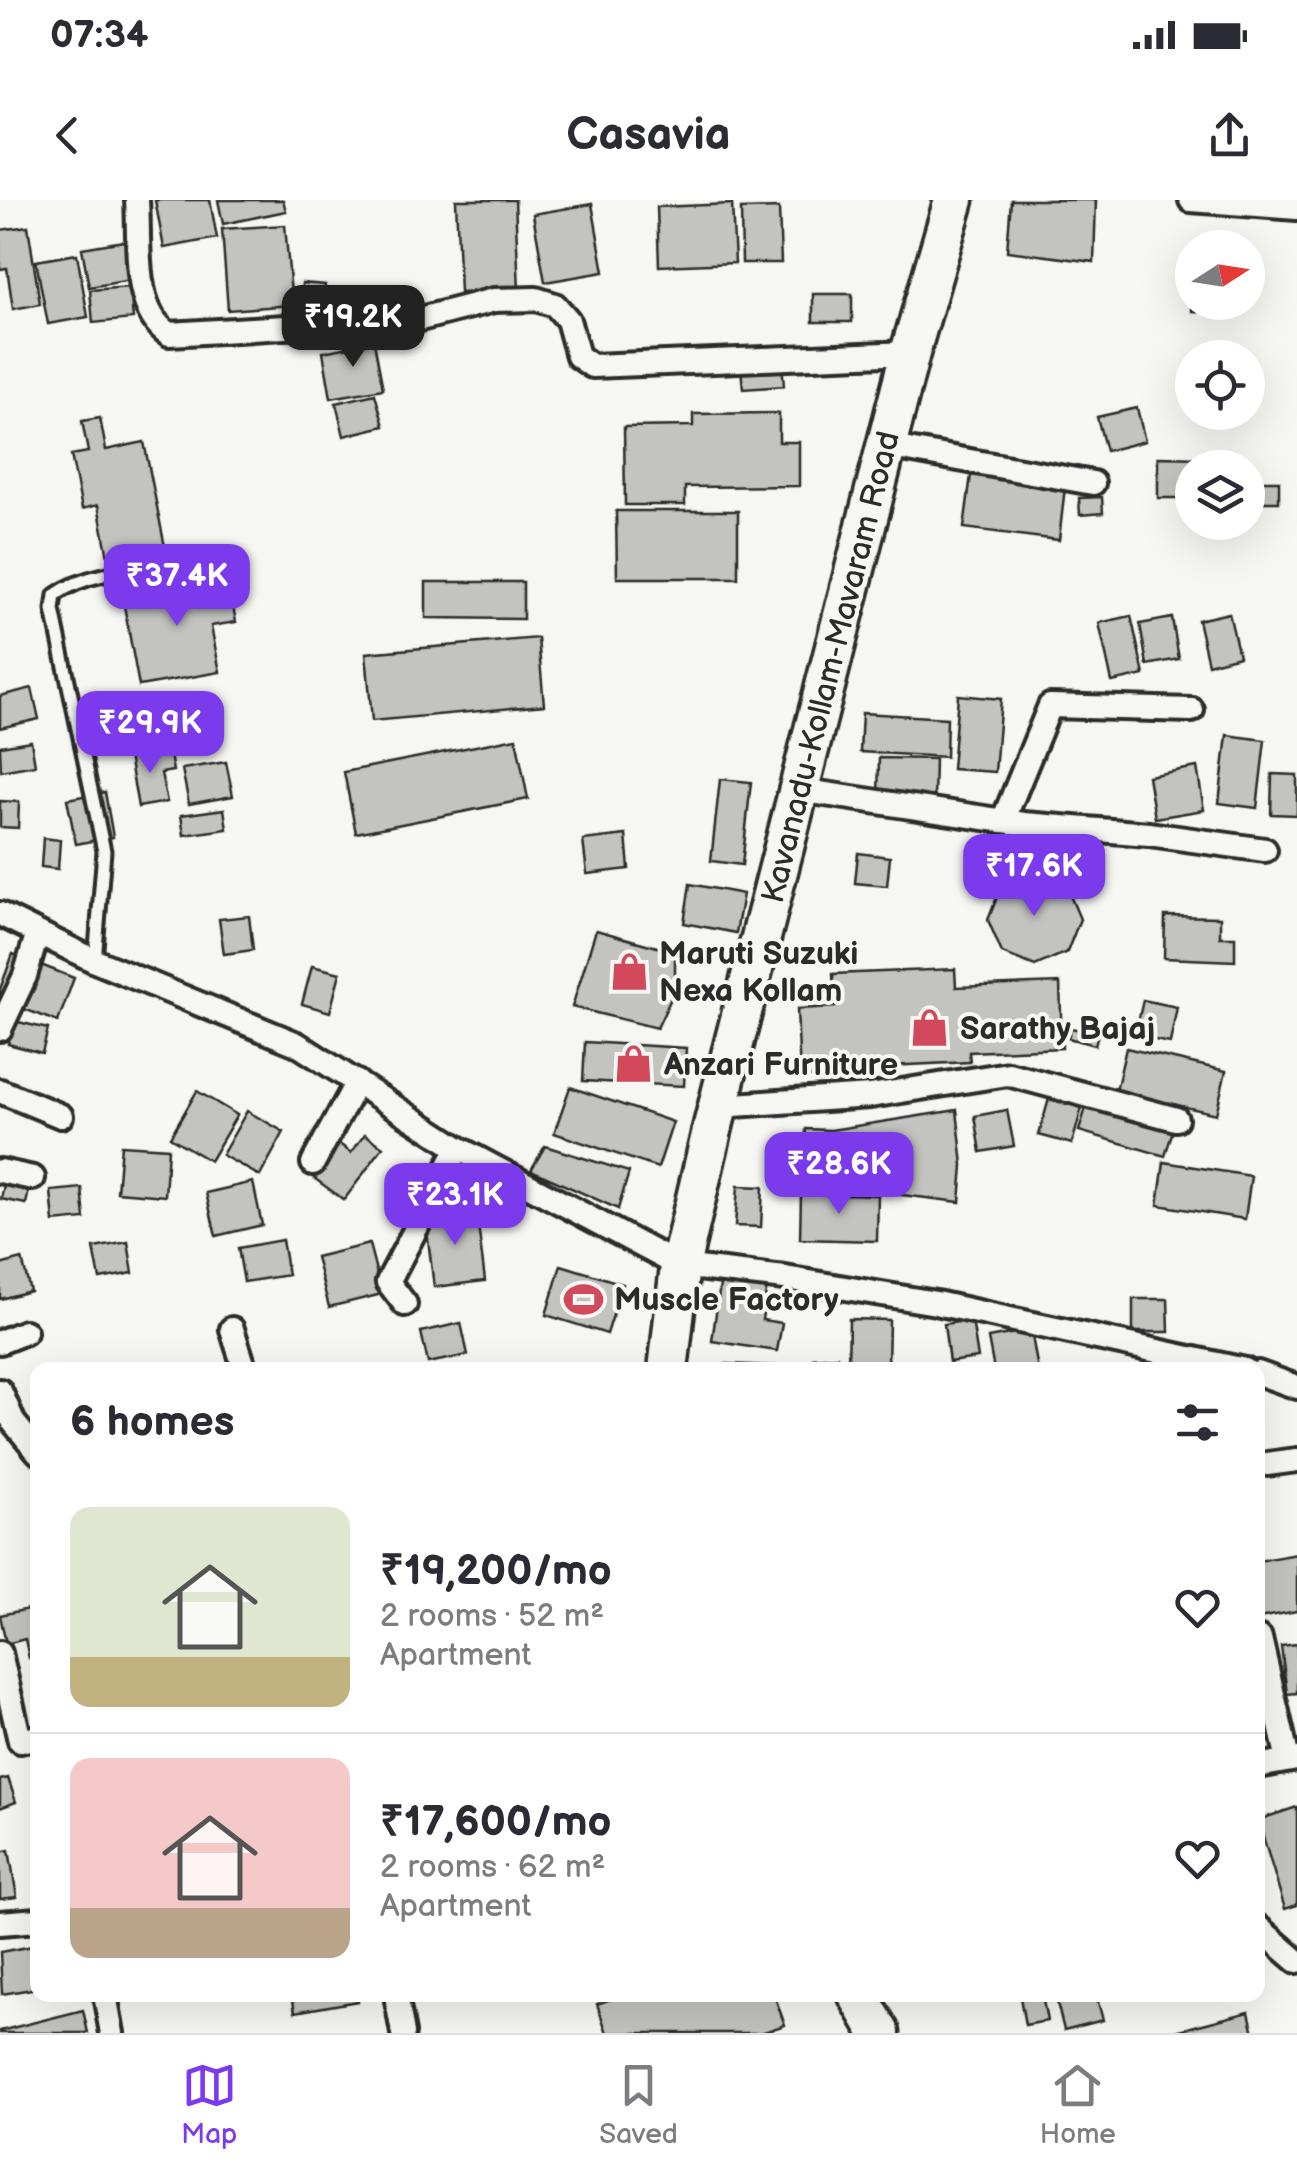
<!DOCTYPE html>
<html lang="en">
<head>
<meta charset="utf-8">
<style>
	:root { --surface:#fff; --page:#f2f2f3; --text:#2b2b33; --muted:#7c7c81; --line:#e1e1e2; --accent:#7c3aed }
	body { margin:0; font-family:"Balsamiq Sans",sans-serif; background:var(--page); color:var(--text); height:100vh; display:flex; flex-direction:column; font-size:38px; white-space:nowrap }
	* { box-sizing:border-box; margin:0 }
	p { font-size:32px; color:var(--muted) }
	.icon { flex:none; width:55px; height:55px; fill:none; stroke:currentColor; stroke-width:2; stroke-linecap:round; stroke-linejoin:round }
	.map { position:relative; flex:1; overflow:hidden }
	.side { position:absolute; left:30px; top:1162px; width:1235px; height:640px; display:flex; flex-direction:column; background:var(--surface); border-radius:20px; box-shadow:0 10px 40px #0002 }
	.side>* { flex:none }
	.needle { width:65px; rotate:78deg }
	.buttons { position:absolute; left:1175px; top:30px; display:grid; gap:20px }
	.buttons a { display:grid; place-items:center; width:90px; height:90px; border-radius:50%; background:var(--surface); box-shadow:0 10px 40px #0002; font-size:50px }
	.price { position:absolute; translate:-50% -85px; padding:0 22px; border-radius:20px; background:var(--accent); color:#fff; font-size:32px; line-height:65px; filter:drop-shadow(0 2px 5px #0008) }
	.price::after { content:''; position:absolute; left:50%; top:60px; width:30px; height:22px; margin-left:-15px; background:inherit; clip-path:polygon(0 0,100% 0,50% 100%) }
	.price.active { background:#222; color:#fff }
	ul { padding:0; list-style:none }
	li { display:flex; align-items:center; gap:30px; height:250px; padding:0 40px }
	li+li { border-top:2px solid var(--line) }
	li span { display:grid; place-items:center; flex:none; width:280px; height:200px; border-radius:20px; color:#555 }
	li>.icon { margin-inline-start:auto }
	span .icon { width:120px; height:120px; fill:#fffc; stroke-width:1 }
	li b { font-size:42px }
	h2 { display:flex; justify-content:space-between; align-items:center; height:120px; padding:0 40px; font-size:42px }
	.status { display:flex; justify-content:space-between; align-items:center; height:70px; padding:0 50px; background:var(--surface); direction:ltr }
	.status svg { height:28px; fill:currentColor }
	header { display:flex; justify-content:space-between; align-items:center; height:130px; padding:0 40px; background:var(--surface); font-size:45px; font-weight:700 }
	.tab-bar { display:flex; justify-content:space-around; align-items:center; height:140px; border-top:2px solid var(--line); background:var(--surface); font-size:28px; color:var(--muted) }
	.tab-bar a { display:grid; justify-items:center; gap:5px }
	.tab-bar .active { color:var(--accent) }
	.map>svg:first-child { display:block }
</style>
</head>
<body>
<div class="status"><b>07:34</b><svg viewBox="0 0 49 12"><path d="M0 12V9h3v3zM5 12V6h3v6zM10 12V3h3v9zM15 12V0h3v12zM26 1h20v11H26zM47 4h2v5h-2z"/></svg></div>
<header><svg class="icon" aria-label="back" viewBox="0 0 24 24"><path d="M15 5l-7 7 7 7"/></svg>Casavia<svg class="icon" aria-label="share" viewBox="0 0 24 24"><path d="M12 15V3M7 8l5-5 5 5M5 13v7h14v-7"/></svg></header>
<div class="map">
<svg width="1297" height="1833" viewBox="0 0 1297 1833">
	<rect width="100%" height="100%" fill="#f6f6f2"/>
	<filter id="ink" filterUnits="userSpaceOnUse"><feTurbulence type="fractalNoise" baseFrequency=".01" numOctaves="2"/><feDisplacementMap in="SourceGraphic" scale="20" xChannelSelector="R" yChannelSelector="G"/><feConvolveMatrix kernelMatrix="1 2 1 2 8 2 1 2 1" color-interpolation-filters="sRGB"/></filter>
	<g filter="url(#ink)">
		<g fill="#c3c3c0" stroke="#2b2b2b" stroke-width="2.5">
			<polygon points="155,0 210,0 217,38 164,48"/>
			<polygon points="218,0 283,0 286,11 223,24"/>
			<polygon points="456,0 515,0 519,90 460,93"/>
			<polygon points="1011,0 1096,0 1094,62 1007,51"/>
			<polygon points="592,4 604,72 545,82 533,14"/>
			<polygon points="732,4 735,63 659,66 657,7"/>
			<polygon points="779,8 781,63 742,63 741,9"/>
			<polygon points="285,25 292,105 228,110 222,29"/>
			<polygon points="28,26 40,104 13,109 7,68 0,69 0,30"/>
			<polygon points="130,40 137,79 89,87 82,48"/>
			<polygon points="77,54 88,117 48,124 36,61"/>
			<polygon points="302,83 325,85 323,111 300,109"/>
			<polygon points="130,87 133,119 93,123 90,90"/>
			<rect x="813" y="94" width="39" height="28"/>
			<polygon points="1192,97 1192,102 1244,102 1244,113 1192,111"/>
			<polygon points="374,142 383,189 331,198 323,152"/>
			<polygon points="782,164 784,186 743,189 741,168"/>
			<polygon points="375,194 384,226 344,236 336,203"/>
			<polygon points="1137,208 1145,241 1106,251 1097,217"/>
			<polygon points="779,213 779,242 799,242 799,286 685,287 685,305 625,305 624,227 693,226 693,214"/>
			<polygon points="100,218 106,250 144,242 167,357 110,368 98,305 82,309 71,255 88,252 82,221"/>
			<polygon points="1158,257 1204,258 1204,268 1192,268 1192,298 1158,298"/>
			<polygon points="971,275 1065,287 1059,340 964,328"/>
			<rect x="1255" y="281" width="24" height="21"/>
			<polygon points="1102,297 1103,313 1080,315 1079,298"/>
			<polygon points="616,311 738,311 738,378 617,378"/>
			<polygon points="227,375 236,422 211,426 220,472 139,486 122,395"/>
			<polygon points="426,382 523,382 523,419 426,418"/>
			<polygon points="1229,413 1239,456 1208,464 1198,420"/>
			<polygon points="1131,416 1144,475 1112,482 1099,423"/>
			<polygon points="1172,418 1179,459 1147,465 1140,424"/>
			<polygon points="538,438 544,505 372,521 366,453"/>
			<polygon points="32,488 39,519 0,528 0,496"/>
			<polygon points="958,495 1001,499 995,572 952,569"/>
			<polygon points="862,513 947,518 946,557 860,552"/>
			<polygon points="1227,535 1265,540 1257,608 1219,603"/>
			<polygon points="516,538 528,599 356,633 344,572"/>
			<polygon points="31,541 35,565 1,571 0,546"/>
			<polygon points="169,549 173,571 161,573 167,602 138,607 129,556"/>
			<polygon points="879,558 935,559 934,600 878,599"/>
			<polygon points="226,562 233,596 189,604 182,569"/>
			<polygon points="1197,567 1204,610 1155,618 1148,576"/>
			<polygon points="1272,574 1297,575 1297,615 1271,614"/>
			<polygon points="720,579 751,582 742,665 711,661"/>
			<polygon points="105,592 113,637 76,644 67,599"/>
			<polygon points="0,601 19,602 18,628 0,627"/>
			<polygon points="224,609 227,629 184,635 181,615"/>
			<polygon points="626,635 629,669 587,674 583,640"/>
			<polygon points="43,638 60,640 58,669 41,667"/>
			<polygon points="858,653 890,657 887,686 855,683"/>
			<polygon points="1033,673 1066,686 1080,719 1067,752 1035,766 1002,753 988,720 1001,687"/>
			<polygon points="690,684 743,694 736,733 684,723"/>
			<polygon points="249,716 253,750 224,754 219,719"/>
			<polygon points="1165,716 1220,717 1220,737 1235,737 1235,761 1164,758"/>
			<polygon points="596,730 675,752 675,790 657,828 572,807"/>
			<polygon points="13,754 74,778 58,822 0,800 0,789"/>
			<polygon points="312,766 340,773 330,812 302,804"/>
			<polygon points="955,769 956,787 1060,783 1062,848 969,852 970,862 868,867 868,875 800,877 797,809 835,807 833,774"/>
			<polygon points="1143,800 1177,807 1170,843 1135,836"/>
			<polygon points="14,821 48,829 42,853 8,844"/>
			<polygon points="1071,828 1098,834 1095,845 1068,838"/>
			<polygon points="585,842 686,848 684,886 583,881"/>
			<polygon points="1126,848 1226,871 1216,914 1116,891"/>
			<polygon points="570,887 673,922 658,968 554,933"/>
			<polygon points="197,891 237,915 210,961 170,937"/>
			<polygon points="1051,891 1084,900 1072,944 1039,935"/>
			<polygon points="1088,901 1174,927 1165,956 1079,931"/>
			<polygon points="957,910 963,965 960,1002 801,983 806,929 831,930"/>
			<polygon points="1007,910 1014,946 981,952 975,916"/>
			<polygon points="247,911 284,932 260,976 222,955"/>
			<polygon points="365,934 383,947 344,1000 307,973 332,938 351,953"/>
			<polygon points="121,945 168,948 165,996 117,992"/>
			<polygon points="545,946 629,972 618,1009 531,970"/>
			<polygon points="1164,962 1251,976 1245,1019 1158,1005"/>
			<polygon points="253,982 262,1025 216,1036 206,993"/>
			<polygon points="4,985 29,990 26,1004 1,999"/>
			<polygon points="738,986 763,987 761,1027 735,1026"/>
			<polygon points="82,988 85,1019 54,1022 51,991"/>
			<polygon points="801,993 878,995 877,1041 800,1039"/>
			<polygon points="476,1009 485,1081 434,1087 425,1015"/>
			<polygon points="282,1040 288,1075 244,1082 238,1048"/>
			<polygon points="128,1042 133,1073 100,1079 94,1048"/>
			<polygon points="369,1044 382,1094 329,1107 316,1057"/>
			<polygon points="22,1059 30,1091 0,1099 0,1065"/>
			<polygon points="561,1065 623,1084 607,1134 546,1115"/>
			<polygon points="721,1078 767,1085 762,1120 782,1123 777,1151 712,1141"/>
			<polygon points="1133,1099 1168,1099 1169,1132 1133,1132"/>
			<polygon points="849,1119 889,1120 888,1170 848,1170"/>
			<polygon points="972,1120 978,1158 949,1162 944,1124"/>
			<polygon points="461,1123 468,1155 428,1163 421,1132"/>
			<polygon points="1031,1130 1038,1170 994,1170 988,1138"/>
			<polygon points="837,1156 839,1170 814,1170 813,1158"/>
			<polygon points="727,1164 775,1166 775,1170 727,1170"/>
			<polygon points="1297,1354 1297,1411 1259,1418 1258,1361"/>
			<polygon points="38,1407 38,1456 29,1458 25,1439 6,1444 0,1415"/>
			<polygon points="1297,1444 1297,1493 1287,1494 1281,1446"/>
			<polygon points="8,1578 16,1602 0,1608 0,1580"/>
			<polygon points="1297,1607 1297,1705 1285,1709 1258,1620"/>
			<polygon points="9,1650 17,1697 0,1699 0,1652"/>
			<polygon points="38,1745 38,1788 2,1794 0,1752"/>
			<polygon points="292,1795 357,1795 358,1801 295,1812"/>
			<polygon points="622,1795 774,1795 785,1825 761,1833 607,1833 597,1804"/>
			<polygon points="1042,1795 1047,1821 1025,1825 1020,1797"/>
			<polygon points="1055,1795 1096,1795 1103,1820 1064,1830"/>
			<polygon points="83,1810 88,1833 0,1833 0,1831"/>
			<polygon points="1249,1812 1254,1833 1168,1833"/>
		</g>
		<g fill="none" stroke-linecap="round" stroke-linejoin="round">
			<defs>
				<path id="lane" d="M95,761L104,651L53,410L55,395C91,369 145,370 187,364"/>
				<g id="street">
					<path d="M137,0C140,40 131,110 169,134L420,119L494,100L536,99L555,105L568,120L578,156L592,166L910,153"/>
					<polyline points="1191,0 1297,8"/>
					<polyline points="886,246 1093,283"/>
					<polyline points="799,590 1024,624 1149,634 1265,650"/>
					<polyline points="1003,621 1050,506 1192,510"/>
					<polyline points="0,714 95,761 297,844 458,948 680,1066 785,1078 936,1103 1245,1170"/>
					<polyline points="0,829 25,776 37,735"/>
					<polyline points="0,891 61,916"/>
					<polyline points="719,906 870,896 1008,874 1176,919"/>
					<polyline points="313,963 357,882"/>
					<polyline points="0,971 33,978"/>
					<polyline points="405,1104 388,1082 458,948"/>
					<polyline points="232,1129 245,1170"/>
					<polyline points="0,1142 25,1132"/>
					<polyline points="1258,1173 1297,1187"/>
					<polyline points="0,1191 14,1223 38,1252"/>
					<polyline points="1267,1264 1297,1260"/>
					<polyline points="1260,1438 1288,1560"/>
					<polyline points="0,1453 20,1541 38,1537"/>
					<polyline points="1258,1566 1297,1559"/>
					<polyline points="0,1723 38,1720"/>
					<polyline points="1258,1727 1297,1761"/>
					<polyline points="105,1795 112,1833"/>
					<polyline points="396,1795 403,1833"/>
				</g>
				<g id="primary">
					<polyline points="668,1170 680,1066 714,922 910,153 954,0"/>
					<polyline points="858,1795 880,1833"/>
				</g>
			</defs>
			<use href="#lane" stroke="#2b2b2b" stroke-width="19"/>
			<use href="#street" stroke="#2b2b2b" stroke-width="30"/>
			<use href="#primary" stroke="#2b2b2b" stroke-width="45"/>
			<use href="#lane" stroke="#f6f6f2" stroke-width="11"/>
			<use href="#street" stroke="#f6f6f2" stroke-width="22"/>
			<use href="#primary" stroke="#f6f6f2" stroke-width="38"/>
		</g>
	</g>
	<defs>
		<symbol id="shop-bare" viewBox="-9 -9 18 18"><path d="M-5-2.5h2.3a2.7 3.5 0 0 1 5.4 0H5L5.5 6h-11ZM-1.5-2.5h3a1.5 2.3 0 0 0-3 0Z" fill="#d1495b" stroke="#f6f6f2" stroke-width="2.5" paint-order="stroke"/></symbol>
		<symbol id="stadium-bare" viewBox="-9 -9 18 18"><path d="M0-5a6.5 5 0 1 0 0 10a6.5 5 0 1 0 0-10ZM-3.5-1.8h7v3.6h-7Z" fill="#d1495b" stroke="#f6f6f2" stroke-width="2.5" paint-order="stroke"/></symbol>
	</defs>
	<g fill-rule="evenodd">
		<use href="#shop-bare" x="602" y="744" width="55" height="55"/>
		<use href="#shop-bare" x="902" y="800" width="55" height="55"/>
		<use href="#shop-bare" x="606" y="836" width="55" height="55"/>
		<use href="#stadium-bare" x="556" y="1072" width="55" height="55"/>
	</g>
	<g text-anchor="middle" stroke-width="8" stroke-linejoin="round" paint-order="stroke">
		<g font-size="32" fill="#2b2b2b" stroke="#f6f6f2">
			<text transform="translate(830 467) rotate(-76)" y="11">Kavanadu-Kollam-Mavaram Road</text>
		</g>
		<g font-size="32" font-weight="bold" fill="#2b2b2b" stroke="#f6f6f2" text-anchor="start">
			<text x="659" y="764">Maruti Suzuki<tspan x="659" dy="37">Nexa Kollam</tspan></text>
			<text x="960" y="839">Sarathy Bajaj</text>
			<text x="664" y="875">Anzari Furniture</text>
			<text x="614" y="1110">Muscle Factory</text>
		</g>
	</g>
</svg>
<div class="buttons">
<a><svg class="needle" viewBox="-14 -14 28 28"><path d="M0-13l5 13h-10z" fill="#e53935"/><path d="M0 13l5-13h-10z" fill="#7c7c81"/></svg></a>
<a><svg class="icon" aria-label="locate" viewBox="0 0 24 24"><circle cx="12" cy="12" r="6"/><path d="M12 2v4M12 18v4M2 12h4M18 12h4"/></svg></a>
<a><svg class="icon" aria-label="layers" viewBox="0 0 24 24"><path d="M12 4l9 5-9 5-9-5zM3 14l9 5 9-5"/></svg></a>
</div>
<b class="price active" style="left:353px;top:170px">₹19.2K</b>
<b class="price" style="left:177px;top:429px">₹37.4K</b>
<b class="price" style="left:150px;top:576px">₹29.9K</b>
<b class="price" style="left:1034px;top:719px">₹17.6K</b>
<b class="price" style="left:839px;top:1017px">₹28.6K</b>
<b class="price" style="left:455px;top:1048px">₹23.1K</b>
<section class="side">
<h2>6 homes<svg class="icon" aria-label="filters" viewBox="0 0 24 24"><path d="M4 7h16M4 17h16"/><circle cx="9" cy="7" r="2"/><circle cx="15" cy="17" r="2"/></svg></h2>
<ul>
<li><span style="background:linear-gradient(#dfe7d0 75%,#c2b280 0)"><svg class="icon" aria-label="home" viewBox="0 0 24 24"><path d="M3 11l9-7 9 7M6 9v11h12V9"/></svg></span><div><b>₹19,200/mo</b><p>2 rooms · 52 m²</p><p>Apartment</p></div><svg class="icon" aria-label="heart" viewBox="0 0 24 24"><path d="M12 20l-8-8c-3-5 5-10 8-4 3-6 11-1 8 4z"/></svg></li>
<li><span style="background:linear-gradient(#f6c9c9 75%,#b9a48a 0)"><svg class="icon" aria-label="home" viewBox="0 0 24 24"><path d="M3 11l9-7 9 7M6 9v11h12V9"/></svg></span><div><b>₹17,600/mo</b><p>2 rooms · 62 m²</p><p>Apartment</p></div><svg class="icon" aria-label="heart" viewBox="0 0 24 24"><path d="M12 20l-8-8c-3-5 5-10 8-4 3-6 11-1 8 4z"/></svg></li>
</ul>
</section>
</div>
<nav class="tab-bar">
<a class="active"><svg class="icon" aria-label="map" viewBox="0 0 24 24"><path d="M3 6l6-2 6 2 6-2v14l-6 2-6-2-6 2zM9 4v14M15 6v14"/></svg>Map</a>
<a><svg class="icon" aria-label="saved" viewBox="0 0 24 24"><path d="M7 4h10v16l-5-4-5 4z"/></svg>Saved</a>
<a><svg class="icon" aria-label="home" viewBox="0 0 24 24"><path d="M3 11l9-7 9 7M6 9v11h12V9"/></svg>Home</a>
</nav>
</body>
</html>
